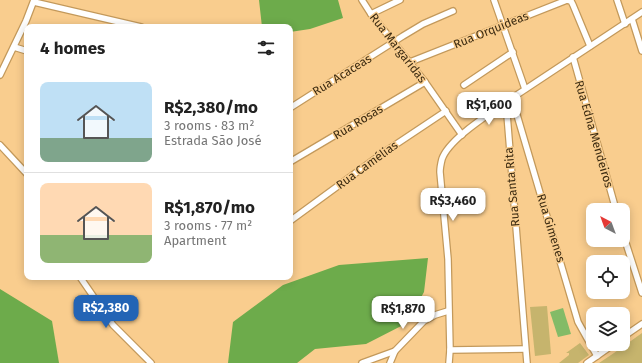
<!DOCTYPE html>
<html lang="en">
<head>
<meta charset="utf-8">
<style>
	:root { --surface:#fff; --page:#f6f6f6; --text:#222; --muted:#767676; --line:#e0e0e0; --accent:#2364b5 }
	body { margin:0; font-family:"Fira Sans",sans-serif; background:var(--page); color:var(--text); height:100vh; display:flex; flex-direction:column; font-size:15px; white-space:nowrap }
	* { box-sizing:border-box; margin:0 }
	p { font-size:13px; color:var(--muted) }
	.icon { flex:none; width:22px; height:22px; fill:none; stroke:currentColor; stroke-width:2; stroke-linecap:round; stroke-linejoin:round }
	.map { position:relative; flex:1; overflow:hidden }
	.details { position:absolute; left:24px; top:24px; width:269px; height:256px; display:flex; flex-direction:column; background:var(--surface); border-radius:8px; box-shadow:0 2px 10px #0003 }
	.details>* { flex:none }
	.needle { width:26px; rotate:319deg }
	.buttons { position:absolute; left:586px; top:203px; display:grid; gap:8px }
	.buttons a { display:grid; place-items:center; width:44px; height:44px; border-radius:8px; background:var(--surface); box-shadow:0 2px 10px #0003; font-size:20px }
	.price { position:absolute; translate:-50% -34px; padding:0 9px; border-radius:8px; background:#fff; color:#222; font-size:13px; line-height:26px; filter:drop-shadow(0 1px 2px #0008) }
	.price::after { content:''; position:absolute; left:50%; top:24px; width:12px; height:9px; margin-left:-6px; background:inherit; clip-path:polygon(0 0,100% 0,50% 100%) }
	.price.active { background:var(--accent); color:#fff }
	ul { padding:0; list-style:none }
	li { display:flex; align-items:center; gap:12px; height:100px; padding:0 16px }
	li+li { border-top:1px solid var(--line) }
	li span { display:grid; place-items:center; flex:none; width:112px; height:80px; border-radius:8px; color:#555 }
	li>.icon { margin-inline-start:auto }
	span .icon { width:48px; height:48px; fill:#fffc; stroke-width:1 }
	li b { font-size:17px }
	h2 { display:flex; justify-content:space-between; align-items:center; height:48px; padding:0 16px; font-size:17px }
	.map>svg:first-child { display:block }
</style>
</head>
<body>
<div class="map">
<svg width="642" height="363" viewBox="0 0 642 363">
	<rect width="100%" height="100%" fill="#f9cd8e"/>
	<polygon fill="#83bb67" points="563,308 571,334 558,337 550,312"/>
	<g fill="#6dab4b">
		<polygon points="259,0 338,0 343,18 310,29 290,32 290,27 262,27"/>
		<polygon points="428,258 424,292 407,323 366,344 315,349 297,363 228,363 233,322 283,285 339,265"/>
		<polygon points="0,289 52,321 59,363 0,363"/>
	</g>
	<g fill="#c6b46d">
		<polygon points="547,306 551,354 535,356 530,307"/>
		<polygon points="642,333 642,363 599,363 614,353"/>
		<polygon points="580,343 589,355 578,363 559,363 569,355 569,353 566,353"/>
	</g>
	<g fill="none" stroke-linecap="round" stroke-linejoin="round">
		<defs>
			<g id="minor">
				<polyline points="362,0 371,14 425,82 462,135"/>
				<polyline points="494,0 525,89"/>
				<polyline points="617,0 625,24"/>
				<polyline points="34,2 141,27"/>
				<polyline points="371,14 400,0"/>
				<polyline points="632,19 642,51"/>
				<polyline points="14,47 27,51"/>
				<polyline points="573,57 616,210"/>
				<polyline points="410,62 567,0 571,1 573,5 590,46"/>
				<polyline points="0,75 26,21 34,0"/>
				<polyline points="464,85 513,52"/>
				<polyline points="512,98 578,322 597,356"/>
				<polyline points="290,108 403,36 423,24 453,11"/>
				<polyline points="0,145 27,174"/>
				<polyline points="290,162 425,82"/>
				<polyline points="290,221 383,153 446,111"/>
				<polyline points="623,234 642,293"/>
				<polyline points="80,277 113,325 151,363"/>
				<polyline points="623,337 642,324"/>
				<polyline points="450,350 525,349"/>
				<polyline points="362,363 395,351 424,321 435,315 448,311"/>
				<polyline points="390,363 395,351"/>
				<path d="M449,363L450,350L448,259L440,172C440,168 441,163 442,159C449,139 488,115 506,102"/>
				<polyline points="527,363 506,102 642,12"/>
				<polyline points="587,363 614,344"/>
			</g>
		</defs>
		<use href="#minor" stroke="#c3995b" stroke-width="8"/>
		<use href="#minor" stroke="#fff" stroke-width="5.5"/>
	</g>
	<g text-anchor="middle" stroke-width="3" stroke-linejoin="round" paint-order="stroke">
		<g font-size="12" fill="#3c2b11" stroke="#f9cd8e">
			<text transform="translate(491 30) rotate(-22)" y="4">Rua Orquideas</text>
			<text transform="translate(398 48) rotate(52)" y="4">Rua Margaridas</text>
			<text transform="translate(342 75) rotate(-32)" y="4">Rua Acaceas</text>
			<text transform="translate(358 122) rotate(-31)" y="4">Rua Rosas</text>
			<text transform="translate(594 134) rotate(74)" y="4">Rua Edna Mendeiros</text>
			<text transform="translate(367 165) rotate(-36)" y="4">Rua Camélias</text>
			<text transform="translate(512 187) rotate(-95)" y="4">Rua Santa Rita</text>
			<text transform="translate(551 228) rotate(73)" y="4">Rua Gimenes</text>
		</g>
	</g>
</svg>
<div class="buttons">
<a><svg class="needle" viewBox="-14 -14 28 28"><path d="M0-13l5 13h-10z" fill="#e53935"/><path d="M0 13l5-13h-10z" fill="#767676"/></svg></a>
<a><svg class="icon" aria-label="locate" viewBox="0 0 24 24"><circle cx="12" cy="12" r="6"/><path d="M12 2v4M12 18v4M2 12h4M18 12h4"/></svg></a>
<a><svg class="icon" aria-label="layers" viewBox="0 0 24 24"><path d="M12 4l9 5-9 5-9-5zM3 14l9 5 9-5"/></svg></a>
</div>
<b class="price" style="left:489px;top:126px">R$1,600</b>
<b class="price" style="left:453px;top:222px">R$3,460</b>
<b class="price active" style="left:106px;top:329px">R$2,380</b>
<b class="price" style="left:403px;top:330px">R$1,870</b>
<section class="details">
<h2>4 homes<svg class="icon" aria-label="filters" viewBox="0 0 24 24"><path d="M4 7h16M4 17h16"/><circle cx="9" cy="7" r="2"/><circle cx="15" cy="17" r="2"/></svg></h2>
<ul>
<li><span style="background:linear-gradient(#bfe0f5 70%,#7fa58c 0)"><svg class="icon" aria-label="home" viewBox="0 0 24 24"><path d="M3 11l9-7 9 7M6 9v11h12V9"/></svg></span><div><b>R$2,380/mo</b><p>3 rooms · 83 m²</p><p>Estrada São José</p></div></li>
<li><span style="background:linear-gradient(#ffd9b3 65%,#8fb573 0)"><svg class="icon" aria-label="home" viewBox="0 0 24 24"><path d="M3 11l9-7 9 7M6 9v11h12V9"/></svg></span><div><b>R$1,870/mo</b><p>3 rooms · 77 m²</p><p>Apartment</p></div></li>
</ul>
</section>
</div>
</body>
</html>
